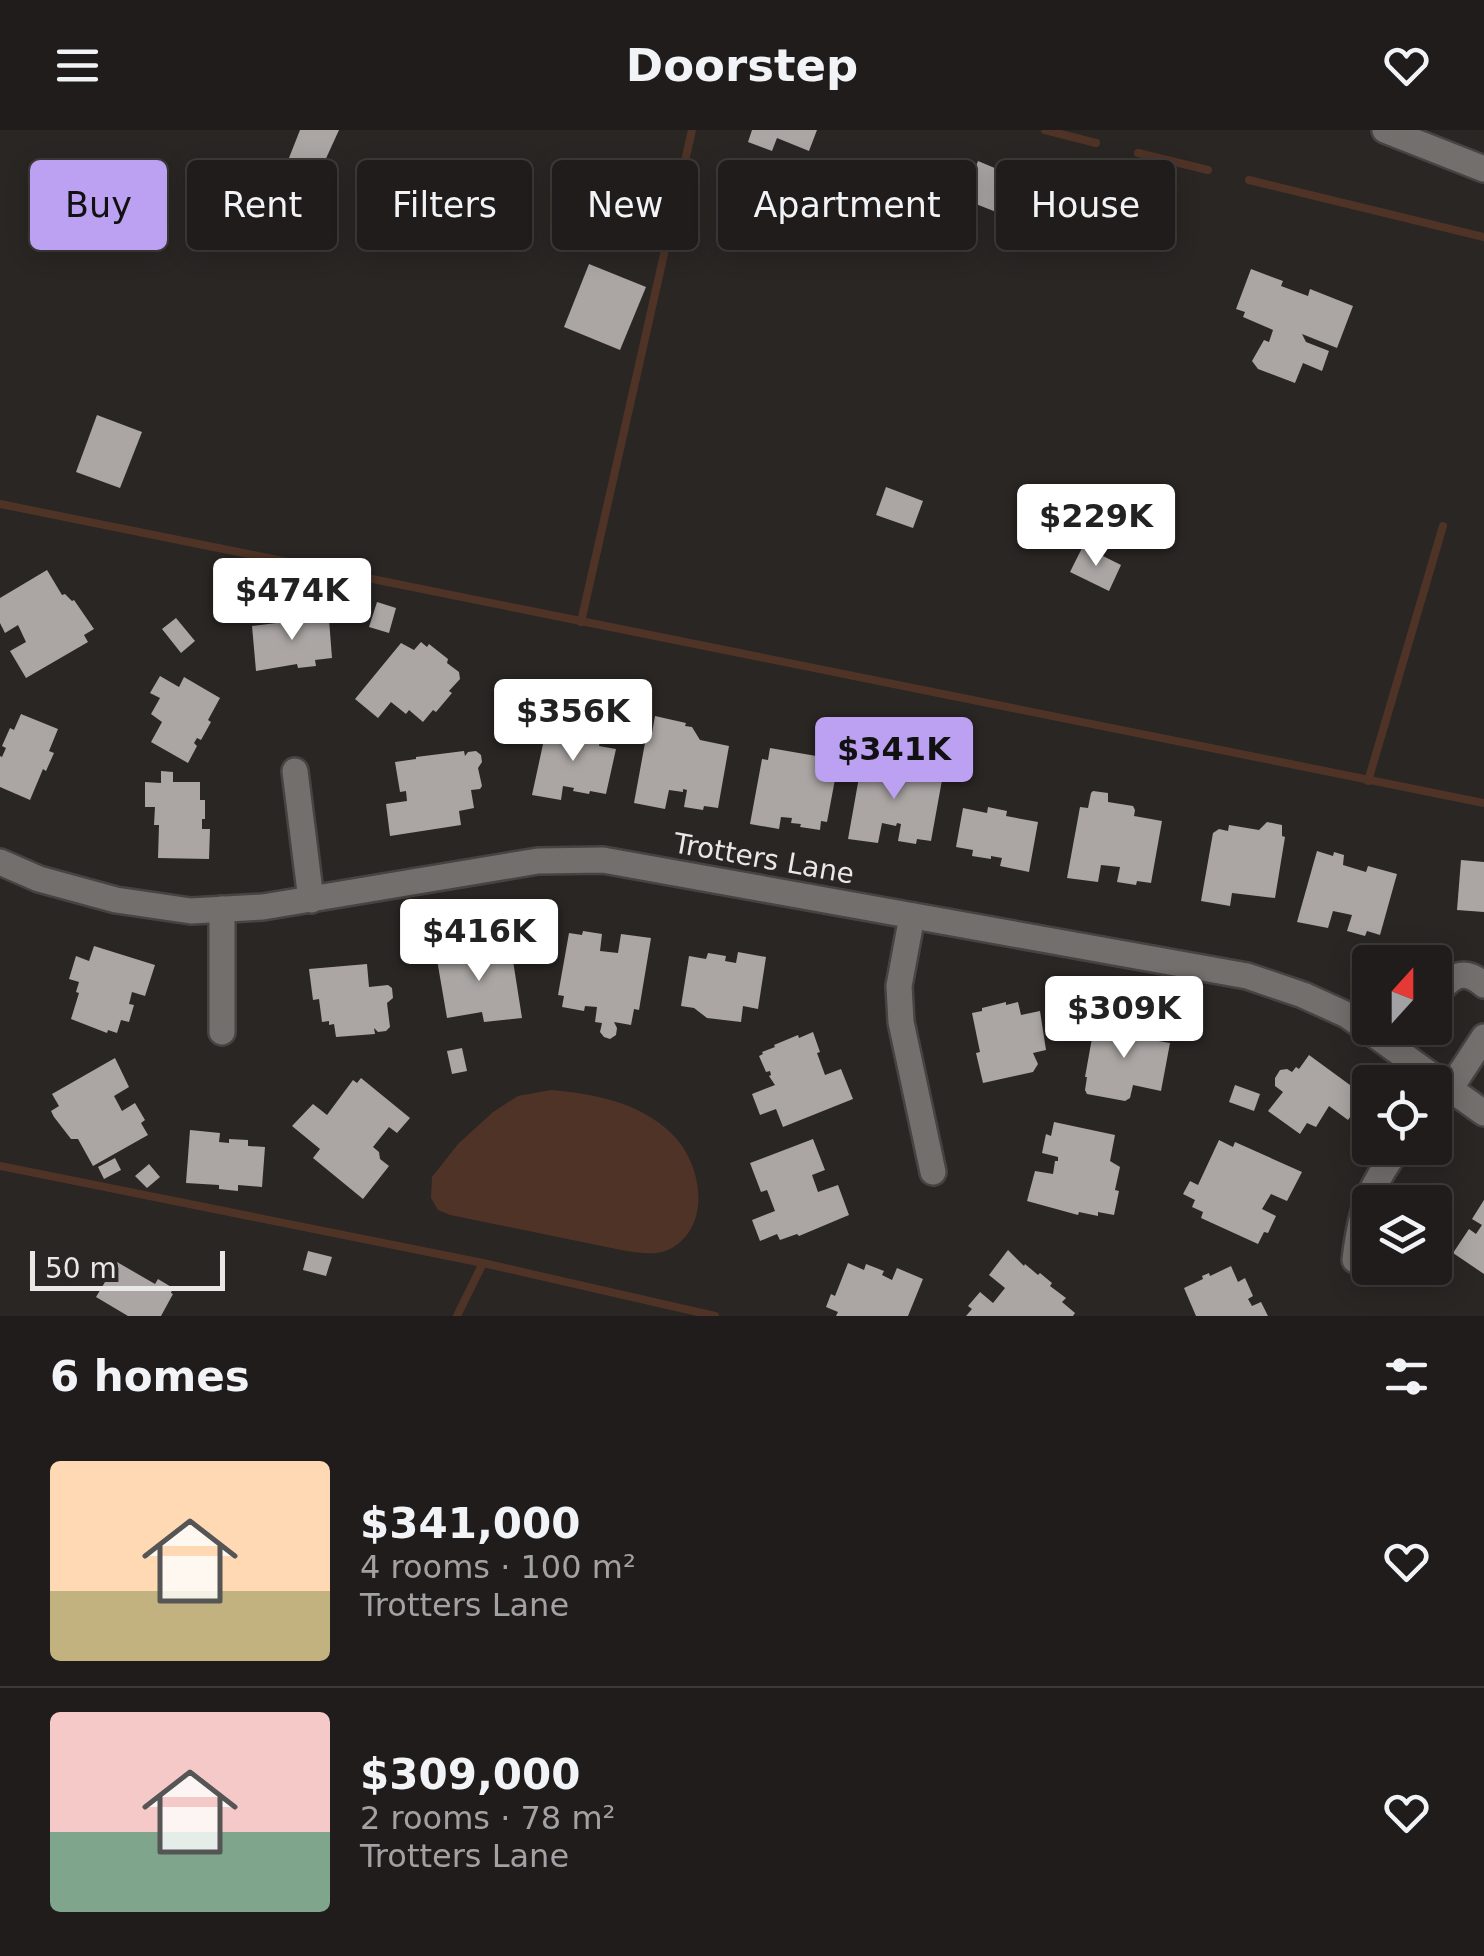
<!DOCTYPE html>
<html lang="en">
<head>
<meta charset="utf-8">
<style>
	:root { --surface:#201c1b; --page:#282524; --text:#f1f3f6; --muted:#a2a1a3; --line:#3d3a3a; --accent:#bca0f2 }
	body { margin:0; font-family:"DejaVu Sans",sans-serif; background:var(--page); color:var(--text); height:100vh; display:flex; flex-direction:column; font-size:38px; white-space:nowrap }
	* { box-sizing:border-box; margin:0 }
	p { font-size:32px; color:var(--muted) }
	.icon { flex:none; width:55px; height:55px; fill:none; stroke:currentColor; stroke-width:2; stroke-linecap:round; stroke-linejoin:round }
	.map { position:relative; height:1186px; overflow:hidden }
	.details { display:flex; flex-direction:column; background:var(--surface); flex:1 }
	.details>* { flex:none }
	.banner { position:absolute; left:30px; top:30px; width:1425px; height:90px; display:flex; gap:20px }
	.needle { width:65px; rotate:21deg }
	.tools { position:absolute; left:1352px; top:815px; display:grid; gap:20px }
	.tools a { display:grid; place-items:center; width:100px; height:100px; border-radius:10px; background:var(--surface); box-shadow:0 5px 25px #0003,0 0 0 2px var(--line); font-size:50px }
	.scale { position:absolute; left:30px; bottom:25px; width:195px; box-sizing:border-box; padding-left:10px; border:5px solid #eae8e6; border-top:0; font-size:28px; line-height:35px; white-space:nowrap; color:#eae8e6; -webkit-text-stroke:8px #2a2624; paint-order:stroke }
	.price { position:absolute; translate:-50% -85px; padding:0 22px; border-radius:10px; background:#fff; color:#222; font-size:32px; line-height:65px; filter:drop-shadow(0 2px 5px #0008) }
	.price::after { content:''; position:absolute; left:50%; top:60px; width:30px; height:22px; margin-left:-15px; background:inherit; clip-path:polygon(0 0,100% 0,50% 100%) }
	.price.selected { background:var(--accent); color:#111 }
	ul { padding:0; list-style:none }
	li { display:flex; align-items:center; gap:30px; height:250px; padding:0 50px }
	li+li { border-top:2px solid var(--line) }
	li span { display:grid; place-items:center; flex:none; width:280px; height:200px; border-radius:10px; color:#555 }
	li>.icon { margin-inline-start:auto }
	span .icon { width:120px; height:120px; fill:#fffc; stroke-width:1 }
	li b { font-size:42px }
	h2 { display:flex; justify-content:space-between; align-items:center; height:120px; padding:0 50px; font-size:42px }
	.chip { padding:0 35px; border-radius:10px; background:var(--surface); box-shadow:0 5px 25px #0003,0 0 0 2px var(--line); font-size:35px; line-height:90px }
	.chip.selected { background:var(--accent); color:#111 }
	header { display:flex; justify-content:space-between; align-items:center; height:130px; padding:0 50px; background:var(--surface); font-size:45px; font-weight:800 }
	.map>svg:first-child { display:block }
</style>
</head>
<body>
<header><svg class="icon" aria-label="menu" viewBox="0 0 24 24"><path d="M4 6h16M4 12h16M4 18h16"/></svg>Doorstep<svg class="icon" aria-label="heart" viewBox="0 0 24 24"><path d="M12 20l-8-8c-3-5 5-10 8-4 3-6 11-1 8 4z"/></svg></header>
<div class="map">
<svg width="1484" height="1186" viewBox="0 0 1484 1186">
	<rect width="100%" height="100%" fill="#2a2624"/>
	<path fill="#4f3326" d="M551,960C594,964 640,972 672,1004C701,1032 713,1094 672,1118C658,1126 641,1123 626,1121L450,1085L438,1080L431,1068L432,1047L458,1014L493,982L518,966Z"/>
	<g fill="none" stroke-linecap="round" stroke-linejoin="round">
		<g stroke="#4f3326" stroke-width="8">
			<polyline points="1045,0 1096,13"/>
			<polyline points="1138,23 1208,40"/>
			<polyline points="1249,50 1484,107"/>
			<polyline points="0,374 1484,673"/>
			<polyline points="581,492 692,0"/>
			<polyline points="1368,651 1443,396"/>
			<polyline points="0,1036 483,1133 715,1186"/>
			<polyline points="457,1186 483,1133"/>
		</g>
	</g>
	<g fill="#aba6a4">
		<polygon points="300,0 339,0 318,46 287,33"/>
		<polygon points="752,0 817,0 809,21 777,8 772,21 748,12"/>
		<polygon points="978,31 1009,44 1010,41 1079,71 1064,109 1040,100 1032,120 1016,113 1017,109 1002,103 1009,87 963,69"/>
		<polygon points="373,50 414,66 398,108 357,92"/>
		<circle cx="689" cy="80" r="9"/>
		<polygon points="589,134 646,157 620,220 564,197"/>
		<polygon points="1251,139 1283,151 1281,156 1308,166 1310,159 1353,176 1337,218 1302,204 1306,212 1329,221 1322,241 1303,233 1295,253 1258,239 1252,231 1264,210 1269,212 1273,200 1243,187 1245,182 1236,179"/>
		<polygon points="97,285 142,302 120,358 76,342"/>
		<polygon points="886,357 923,371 913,398 876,385"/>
		<polygon points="1083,416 1121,435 1109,461 1070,442"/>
		<polygon points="47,440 62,465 65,464 72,471 74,470 94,499 84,505 88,512 26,548 10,521 26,512 18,495 5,503 0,493 0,468"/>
		<polygon points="377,472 396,478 389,503 369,497"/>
		<polygon points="304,486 304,491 329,489 332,528 315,530 316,536 298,538 297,534 256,541 252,496 285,492 285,488"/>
		<polygon points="176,488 195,511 181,523 162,499"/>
		<polygon points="421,512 427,517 429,514 448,529 447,533 459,542 460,549 449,561 452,563 436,582 433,580 423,592 409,580 406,584 391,572 378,588 355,569 401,513 414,520"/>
		<polygon points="160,546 179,557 184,547 220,568 208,590 211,592 201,610 197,608 194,613 197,616 188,633 151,612 162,592 151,584 160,568 150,563"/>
		<polygon points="21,584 58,599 49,621 54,623 46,641 43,639 30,670 0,657 0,626 2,627 6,618 2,616 10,598 14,600"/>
		<polygon points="655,586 686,593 685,596 692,597 700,610 729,616 718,678 704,676 703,680 684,677 687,660 683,659 683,662 669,660 665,679 634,673 647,602 652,603"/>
		<polygon points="549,595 601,606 599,616 616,619 606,664 590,661 589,664 573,661 574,658 563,656 561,670 532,665 545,605 547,605"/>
		<polygon points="770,618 822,627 820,634 830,636 836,644 827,692 821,691 820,700 800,697 801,694 791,693 792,688 781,687 779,699 750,694 762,629 768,630"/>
		<polygon points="869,620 891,625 890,633 911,637 913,645 942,650 931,711 917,709 916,714 898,711 901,694 897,693 896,696 882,693 878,713 848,709 861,636 867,637"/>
		<polygon points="464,621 465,626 468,622 476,621 481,625 482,632 478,638 482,656 480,659 471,660 474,678 459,681 461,695 390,706 386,674 407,671 406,661 400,662 395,632 416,629 416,627"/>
		<polygon points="161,641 173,642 173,652 200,652 200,670 205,670 205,689 202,689 202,699 210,699 209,729 158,728 159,695 154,695 155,677 145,677 145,652 161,653"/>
		<polygon points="1093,661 1108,663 1108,672 1133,676 1135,680 1134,686 1162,691 1151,753 1137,751 1136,755 1117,752 1120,737 1101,735 1098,752 1067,748 1080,677 1088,678 1091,663"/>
		<polygon points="988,677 1007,681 1006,686 1038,692 1029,742 1000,736 1002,728 991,726 991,729 972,726 973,720 956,717 963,678 987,683"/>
		<polygon points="1267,692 1282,695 1282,706 1285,707 1275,768 1232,763 1230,776 1201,771 1213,703 1219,699 1228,701 1229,695 1259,700"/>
		<polygon points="1317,721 1333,726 1334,722 1344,725 1343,735 1366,742 1368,736 1397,744 1380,805 1367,801 1365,806 1347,801 1352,785 1333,781 1328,798 1297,792"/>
		<polygon points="1461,730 1484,732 1484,782 1457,780"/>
		<polygon points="583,801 602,804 600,821 618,823 621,804 651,808 639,880 634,879 631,895 614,892 617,898 616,905 610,909 604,907 600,902 602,893 595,892 597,877 585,876 584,881 562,877 564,866 558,865 569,803 582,805"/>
		<polygon points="465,813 469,830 492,826 491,821 511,818 522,888 484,892 482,882 447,888 435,818"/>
		<polygon points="94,816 155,835 145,866 132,862 129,874 134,875 129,892 121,890 117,903 108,900 107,903 71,889 79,863 76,862 79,852 69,849 76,826 89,831"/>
		<polygon points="738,822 766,827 758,879 743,876 741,892 707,888 694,878 681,876 689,826 706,829 708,823 726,826 725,831 736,833"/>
		<polygon points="367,834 369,857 388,855 392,858 393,868 387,873 390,897 386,901 378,902 374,898 375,904 336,907 334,894 329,895 329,891 322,892 319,869 313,870 309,839"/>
		<polygon points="1006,872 1006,875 1018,872 1021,885 1040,881 1046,920 1033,923 1038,934 1033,942 983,953 976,923 980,922 972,883 982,881 982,878"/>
		<polygon points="1096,886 1128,891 1125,906 1135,908 1137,900 1154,903 1153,910 1170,913 1161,961 1133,955 1130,968 1125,971 1087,964 1085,960 1087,947 1085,947"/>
		<polygon points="813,902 820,922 817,923 825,945 841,939 853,969 783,997 776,979 760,985 752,964 775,955 769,946 771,945 770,941 766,942 759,926 763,924 762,922 775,917 774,915 798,905 799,908"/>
		<polygon points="462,918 467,941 452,944 447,921"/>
		<polygon points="1309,925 1365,966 1348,990 1329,976 1316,997 1307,993 1300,1004 1268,981 1283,962 1275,956 1275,948 1280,940 1287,939 1292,942 1296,937 1299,939"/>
		<polygon points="115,928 129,957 114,966 122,981 135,973 145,990 141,993 148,1005 93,1036 78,1009 71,1009 54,987 51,981 59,976 52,964"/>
		<polygon points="361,948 410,988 397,1003 389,997 373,1017 379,1022 380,1029 389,1036 363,1069 313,1028 320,1019 292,996 313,974 327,985 353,950 357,953"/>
		<polygon points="1235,955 1260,964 1254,981 1229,972"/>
		<polygon points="1054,992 1115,1005 1110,1031 1120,1037 1115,1060 1119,1061 1114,1085 1098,1082 1098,1086 1079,1082 1078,1085 1027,1071 1035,1041 1053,1044 1055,1031 1058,1031 1058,1027 1042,1023 1046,1004 1051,1006"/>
		<polygon points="190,1000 220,1003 219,1012 229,1013 229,1009 248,1010 248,1016 265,1017 262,1057 238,1055 238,1061 219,1059 219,1055 186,1053"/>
		<polygon points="813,1009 825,1040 812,1045 818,1062 838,1055 849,1085 799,1106 797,1104 780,1110 777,1104 760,1111 752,1090 775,1081 767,1060 761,1062 750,1033"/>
		<polygon points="1219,1010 1233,1017 1235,1012 1302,1042 1287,1071 1271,1064 1262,1079 1276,1086 1268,1103 1264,1102 1258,1114 1201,1088 1203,1082 1192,1077 1195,1070 1183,1064 1190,1051 1198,1055"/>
		<polygon points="115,1028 121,1040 104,1049 98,1037"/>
		<polygon points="149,1034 160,1047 147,1058 135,1046"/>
		<polygon points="1484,1070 1484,1144 1453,1123 1469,1099 1476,1104 1482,1095 1472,1089"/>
		<polygon points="1008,1120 1024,1136 1025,1134 1038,1145 1040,1143 1052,1153 1050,1156 1066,1168 1062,1172 1075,1183 1073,1186 966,1186 972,1179 968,1176 980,1162 993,1173 1005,1158 989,1145"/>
		<polygon points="308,1121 332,1127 326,1146 303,1140"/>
		<polygon points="117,1132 155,1154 158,1149 173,1158 171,1163 173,1164 161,1186 128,1186 96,1167"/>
		<polygon points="848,1133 864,1140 866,1134 884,1141 882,1145 892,1150 897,1138 923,1149 908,1186 836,1186 838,1182 826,1177 831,1164 835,1166"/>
		<polygon points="1231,1136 1238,1152 1245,1148 1253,1166 1248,1169 1252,1176 1261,1172 1268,1186 1196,1186 1184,1158 1203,1149 1202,1146 1209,1143 1210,1146"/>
	</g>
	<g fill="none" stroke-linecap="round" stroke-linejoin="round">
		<defs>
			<g id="street">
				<polyline points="1385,0 1484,39"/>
				<polyline points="295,641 311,770"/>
				<polyline points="0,732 39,749 116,770 191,781 263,777 538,731 603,730 1247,846 1303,865 1347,885 1484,983"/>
				<polyline points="912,786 899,856 901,892 933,1042"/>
				<path d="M1435,866C1450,847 1463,836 1484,855"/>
				<polyline points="222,902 222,779"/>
				<polyline points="1393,918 1410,898"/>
				<polyline points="1450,959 1484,907"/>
				<path d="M1355,1130C1361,1079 1369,1059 1398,1018"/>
			</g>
		</defs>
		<use href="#street" stroke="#464342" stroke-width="30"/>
		<use href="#street" stroke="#736f6d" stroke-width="25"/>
	</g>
	<g text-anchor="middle" stroke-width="10" stroke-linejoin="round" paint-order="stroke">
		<g font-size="28" fill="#eae8e6" stroke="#2a2624">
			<text transform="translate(764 728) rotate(10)" y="10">Trotters Lane</text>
		</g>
	</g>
</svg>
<div class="tools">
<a><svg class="needle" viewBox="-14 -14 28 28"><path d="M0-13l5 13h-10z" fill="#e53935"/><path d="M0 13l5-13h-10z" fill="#a2a1a3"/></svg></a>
<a><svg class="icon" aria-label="locate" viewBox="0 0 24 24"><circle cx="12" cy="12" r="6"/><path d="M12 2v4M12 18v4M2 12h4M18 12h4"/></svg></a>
<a><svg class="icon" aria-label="layers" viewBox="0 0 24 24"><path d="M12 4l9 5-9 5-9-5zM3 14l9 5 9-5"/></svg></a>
</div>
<div class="scale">50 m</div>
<b class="price" style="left:1096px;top:439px">$229K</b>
<b class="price" style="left:292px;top:513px">$474K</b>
<b class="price" style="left:573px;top:634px">$356K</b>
<b class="price selected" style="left:894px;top:672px">$341K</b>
<b class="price" style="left:479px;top:854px">$416K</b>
<b class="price" style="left:1124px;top:931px">$309K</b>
<div class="banner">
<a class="chip selected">Buy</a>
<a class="chip">Rent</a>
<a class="chip">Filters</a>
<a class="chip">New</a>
<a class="chip">Apartment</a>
<a class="chip">House</a>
</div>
</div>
<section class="details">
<h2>6 homes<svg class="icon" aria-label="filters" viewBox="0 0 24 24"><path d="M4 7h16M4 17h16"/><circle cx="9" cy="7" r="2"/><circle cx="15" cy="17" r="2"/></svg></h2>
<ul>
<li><span style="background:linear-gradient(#ffd9b3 65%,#c2b280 0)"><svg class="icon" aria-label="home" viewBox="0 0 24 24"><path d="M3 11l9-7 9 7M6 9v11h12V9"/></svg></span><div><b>$341,000</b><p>4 rooms · 100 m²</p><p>Trotters Lane</p></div><svg class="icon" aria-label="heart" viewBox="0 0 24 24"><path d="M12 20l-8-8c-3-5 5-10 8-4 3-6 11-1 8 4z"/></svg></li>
<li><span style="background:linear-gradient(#f6c9c9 60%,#7fa58c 0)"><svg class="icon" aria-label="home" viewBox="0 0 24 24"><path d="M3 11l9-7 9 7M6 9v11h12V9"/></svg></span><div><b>$309,000</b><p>2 rooms · 78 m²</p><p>Trotters Lane</p></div><svg class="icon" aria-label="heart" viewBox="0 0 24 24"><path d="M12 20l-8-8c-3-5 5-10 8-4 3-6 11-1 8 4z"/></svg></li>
</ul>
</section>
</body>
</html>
